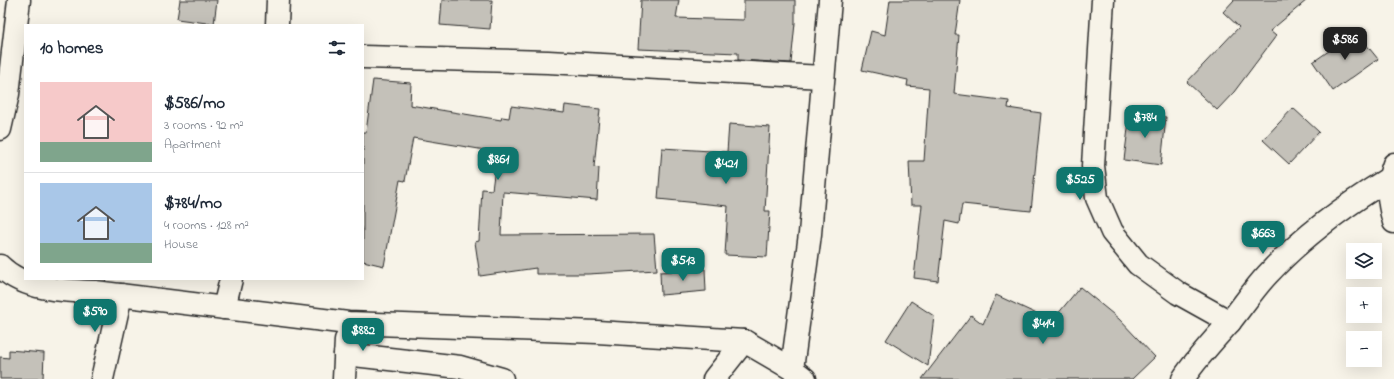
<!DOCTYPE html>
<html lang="en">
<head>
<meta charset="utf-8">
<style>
	:root { --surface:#fff; --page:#f6f6f7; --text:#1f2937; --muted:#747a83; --line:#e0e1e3; --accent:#0f766e }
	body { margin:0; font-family:"Indie Flower",sans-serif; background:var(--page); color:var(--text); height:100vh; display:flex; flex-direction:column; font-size:15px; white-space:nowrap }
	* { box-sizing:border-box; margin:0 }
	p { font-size:13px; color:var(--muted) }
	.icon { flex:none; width:22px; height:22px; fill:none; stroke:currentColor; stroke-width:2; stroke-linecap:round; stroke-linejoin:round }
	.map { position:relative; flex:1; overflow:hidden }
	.details { position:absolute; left:24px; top:24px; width:340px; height:256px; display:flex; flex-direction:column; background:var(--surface); border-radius:0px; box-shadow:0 4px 16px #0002 }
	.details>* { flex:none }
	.controls { position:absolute; left:1346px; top:243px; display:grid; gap:8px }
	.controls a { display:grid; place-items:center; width:36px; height:36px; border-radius:0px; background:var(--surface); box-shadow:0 4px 16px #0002; font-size:20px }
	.price { position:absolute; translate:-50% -34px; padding:0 9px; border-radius:8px; background:var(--accent); color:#fff; font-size:13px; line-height:26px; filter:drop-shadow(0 1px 2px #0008) }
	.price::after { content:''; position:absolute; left:50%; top:24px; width:12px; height:9px; margin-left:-6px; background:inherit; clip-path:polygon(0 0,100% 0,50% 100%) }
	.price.current { background:#222; color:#fff }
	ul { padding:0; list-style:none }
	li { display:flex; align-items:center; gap:12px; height:100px; padding:0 16px }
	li+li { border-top:1px solid var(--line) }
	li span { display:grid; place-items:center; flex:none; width:112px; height:80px; border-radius:0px; color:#555 }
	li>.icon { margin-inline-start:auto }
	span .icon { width:48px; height:48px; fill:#fffc; stroke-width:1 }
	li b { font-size:17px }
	h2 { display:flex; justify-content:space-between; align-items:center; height:48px; padding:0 16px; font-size:17px }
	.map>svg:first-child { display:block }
</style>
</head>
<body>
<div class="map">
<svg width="1394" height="379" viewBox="0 0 1394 379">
	<rect width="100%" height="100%" fill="#f7f3e8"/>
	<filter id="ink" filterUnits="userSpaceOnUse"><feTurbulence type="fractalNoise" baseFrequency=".025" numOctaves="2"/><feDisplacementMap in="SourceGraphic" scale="8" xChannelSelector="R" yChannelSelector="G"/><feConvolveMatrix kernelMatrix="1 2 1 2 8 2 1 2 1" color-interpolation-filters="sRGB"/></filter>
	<g filter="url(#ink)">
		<g fill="#c4c1b9" stroke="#2b2b2b">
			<polygon points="180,0 217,0 214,24 177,19"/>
			<polygon points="442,0 492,0 490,29 440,25"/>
			<polygon points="641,0 679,0 676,18 744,20 744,0 795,0 795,23 791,63 738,60 738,53 638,49"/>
			<polygon points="890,0 960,0 955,35 959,35 954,94 1009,101 1008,108 1041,113 1031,211 962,204 959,224 945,221 938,281 914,278 922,205 911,205 909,161 924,161 929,88 907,86 908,80 862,70 871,31 885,35"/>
			<polygon points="1234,0 1307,0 1270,31 1276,36 1234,92 1217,110 1187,82 1239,27 1223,12"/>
			<polygon points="1356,32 1378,59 1333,91 1313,62"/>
			<polygon points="373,80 411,83 410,105 501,120 502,117 509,118 511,106 564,113 565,105 600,109 594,167 599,168 597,200 503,192 501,235 654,234 657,270 588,274 536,274 536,268 480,276 475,242 479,241 482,189 492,190 497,152 413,138 405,181 400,180 384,266 363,261 363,132 366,132"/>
			<polygon points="1293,108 1319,132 1289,164 1263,140"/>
			<polygon points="1130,113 1166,117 1161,165 1124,160"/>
			<polygon points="729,124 770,127 765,211 770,211 767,257 725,255 728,206 658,199 662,148 727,152"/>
			<polygon points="705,269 706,291 661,295 660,272"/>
			<polygon points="1080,287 1119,319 1155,357 1132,379 922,379 971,315 983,324 996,295 1052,321"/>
			<polygon points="911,301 934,316 928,366 886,340"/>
			<polygon points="9,350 44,353 43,379 0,379 0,357 9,358"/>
		</g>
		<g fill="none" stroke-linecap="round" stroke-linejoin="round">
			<defs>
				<g id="street">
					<polyline points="1103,0 1093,166 1097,198 1112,232 1138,264 1178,293 1230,322"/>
					<polyline points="277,25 278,0"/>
					<polyline points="363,57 548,62 823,77"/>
					<polyline points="0,129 8,94 19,0"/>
					<path d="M1394,164C1386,184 1388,201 1394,222"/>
					<path d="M0,266C24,290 63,291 95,292L348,323L597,332L744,341L792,369L805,379"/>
					<polyline points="224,308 231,279"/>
					<polyline points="345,354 460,367 502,379"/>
					<polyline points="792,369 810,234 830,0"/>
					<polyline points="102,379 121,295"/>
					<polyline points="344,379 346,340"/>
					<polyline points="714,379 744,341"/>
					<path d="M1183,379C1196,359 1213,341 1229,323C1242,307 1253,290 1267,275C1302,237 1344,206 1388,179"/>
				</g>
			</defs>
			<use href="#street" stroke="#2b2b2b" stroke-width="25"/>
			<use href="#street" stroke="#f7f3e8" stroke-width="22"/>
		</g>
	</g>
</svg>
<div class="controls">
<a><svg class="icon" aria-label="layers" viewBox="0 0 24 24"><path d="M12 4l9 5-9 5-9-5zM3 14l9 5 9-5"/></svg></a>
<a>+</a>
<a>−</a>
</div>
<b class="price current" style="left:1345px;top:61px">$586</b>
<b class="price" style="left:1145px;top:139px">$784</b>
<b class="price" style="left:498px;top:181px">$861</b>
<b class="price" style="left:726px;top:185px">$421</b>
<b class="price" style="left:1080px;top:201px">$525</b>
<b class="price" style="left:1263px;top:255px">$663</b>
<b class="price" style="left:683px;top:282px">$513</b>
<b class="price" style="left:95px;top:333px">$590</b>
<b class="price" style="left:1043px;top:345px">$414</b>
<b class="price" style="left:363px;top:352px">$882</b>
<section class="details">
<h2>10 homes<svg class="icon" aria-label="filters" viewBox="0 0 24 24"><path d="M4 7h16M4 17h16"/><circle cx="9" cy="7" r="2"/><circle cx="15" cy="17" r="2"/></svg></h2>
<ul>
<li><span style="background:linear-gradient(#f6c9c9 75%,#7fa58c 0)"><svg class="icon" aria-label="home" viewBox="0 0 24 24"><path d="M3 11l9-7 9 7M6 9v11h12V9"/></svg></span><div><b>$586/mo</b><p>3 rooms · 92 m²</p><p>Apartment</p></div></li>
<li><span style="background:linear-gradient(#a9c7e8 75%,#7fa58c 0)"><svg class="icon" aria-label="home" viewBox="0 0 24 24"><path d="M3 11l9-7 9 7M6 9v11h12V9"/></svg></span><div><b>$784/mo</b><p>4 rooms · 128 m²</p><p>House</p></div></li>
</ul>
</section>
</div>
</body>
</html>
